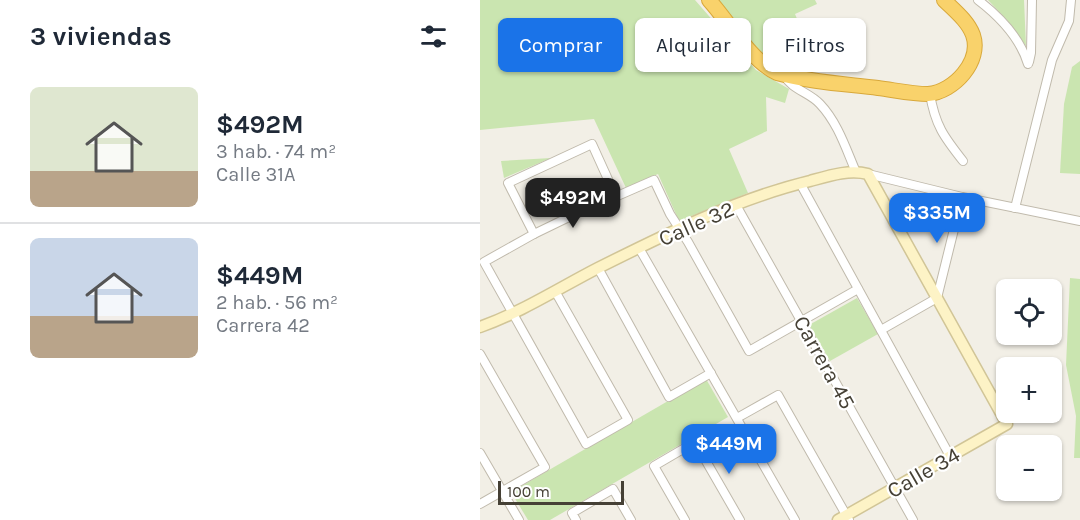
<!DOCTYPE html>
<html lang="es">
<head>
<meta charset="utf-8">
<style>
	:root { --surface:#fff; --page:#f6f6f7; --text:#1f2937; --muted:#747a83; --line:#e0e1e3; --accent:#1a73e8 }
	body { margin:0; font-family:Karla,sans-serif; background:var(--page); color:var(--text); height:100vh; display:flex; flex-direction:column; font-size:22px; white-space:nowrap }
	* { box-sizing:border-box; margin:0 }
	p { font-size:20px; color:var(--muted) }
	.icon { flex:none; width:33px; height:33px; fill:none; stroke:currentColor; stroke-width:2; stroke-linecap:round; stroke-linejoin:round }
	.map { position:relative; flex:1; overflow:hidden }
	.drawer { display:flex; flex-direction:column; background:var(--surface); width:480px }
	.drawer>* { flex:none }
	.guide { position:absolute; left:18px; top:18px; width:492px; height:54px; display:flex; gap:12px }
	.controls { position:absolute; left:516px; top:279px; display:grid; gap:12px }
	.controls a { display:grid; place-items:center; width:66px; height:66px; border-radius:9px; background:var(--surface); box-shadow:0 2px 4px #0004; font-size:30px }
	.scale { position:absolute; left:18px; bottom:15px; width:126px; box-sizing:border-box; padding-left:6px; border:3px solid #454035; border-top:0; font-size:16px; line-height:21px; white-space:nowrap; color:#454035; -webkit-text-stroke:4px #fff; paint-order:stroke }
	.price { position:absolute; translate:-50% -51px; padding:0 14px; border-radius:12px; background:var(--accent); color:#fff; font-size:20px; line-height:39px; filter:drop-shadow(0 2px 3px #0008) }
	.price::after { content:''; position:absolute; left:50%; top:36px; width:18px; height:14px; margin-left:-9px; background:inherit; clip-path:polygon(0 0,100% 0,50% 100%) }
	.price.active { background:#222; color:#fff }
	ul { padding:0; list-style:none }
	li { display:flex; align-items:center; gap:18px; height:150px; padding:0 30px }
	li+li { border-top:2px solid var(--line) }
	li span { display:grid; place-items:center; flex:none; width:168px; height:120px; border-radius:9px; color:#555 }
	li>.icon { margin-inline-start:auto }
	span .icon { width:72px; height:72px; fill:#fffc; stroke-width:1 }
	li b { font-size:26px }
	h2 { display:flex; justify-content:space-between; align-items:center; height:72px; padding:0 30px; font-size:26px }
	.tag { padding:0 21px; border-radius:9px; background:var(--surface); box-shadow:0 2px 4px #0004; font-size:21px; line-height:54px }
	.tag.active { background:var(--accent); color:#fff }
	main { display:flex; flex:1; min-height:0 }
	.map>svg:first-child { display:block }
</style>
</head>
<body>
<main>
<section class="drawer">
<h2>3 viviendas<svg class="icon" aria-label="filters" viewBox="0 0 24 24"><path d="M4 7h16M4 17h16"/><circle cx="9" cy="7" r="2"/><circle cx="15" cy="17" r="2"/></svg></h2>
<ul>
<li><span style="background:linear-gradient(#dfe7d0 70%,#b9a48a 0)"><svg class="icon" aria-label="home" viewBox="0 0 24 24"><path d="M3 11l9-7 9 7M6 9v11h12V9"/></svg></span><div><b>$492M</b><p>3 hab. · 74 m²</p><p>Calle 31A</p></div></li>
<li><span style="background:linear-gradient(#c9d6e8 65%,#b9a48a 0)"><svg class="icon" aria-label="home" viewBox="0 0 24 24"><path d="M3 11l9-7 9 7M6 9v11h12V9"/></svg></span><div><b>$449M</b><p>2 hab. · 56 m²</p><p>Carrera 42</p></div></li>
</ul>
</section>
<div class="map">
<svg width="600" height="520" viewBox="0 0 600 520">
	<rect width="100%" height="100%" fill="#f2efe6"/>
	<g fill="#cae5b0">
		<polygon points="0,0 215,0 276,70 309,89 305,103 286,97 287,131 249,149 268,193 199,221 178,174 146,188 114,119 0,130"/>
		<polygon points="238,0 335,0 337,4 315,14 337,66 329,70 302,66 290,61 281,54"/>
		<polygon points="508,0 544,0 546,46 527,20"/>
		<polygon points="600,61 600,174 580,173 584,104 592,67"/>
		<polygon points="71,158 24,178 21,161"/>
		<polygon points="590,278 600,279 600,458 594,458 596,416 586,365"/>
		<polygon points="377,298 398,334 350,361 329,325"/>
		<polygon points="226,379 248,417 70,520 48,520 31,492"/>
	</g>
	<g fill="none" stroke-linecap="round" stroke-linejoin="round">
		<defs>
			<g id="street">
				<path d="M498,0C519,16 540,38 548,64"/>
				<polyline points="549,62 551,53 552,0"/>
				<path d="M304,75C312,90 329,92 340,104C358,123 366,149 376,172"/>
				<path d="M450,94C455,125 464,137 483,161"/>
				<polyline points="388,174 482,197 600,221"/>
				<polyline points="320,183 470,456"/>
				<polyline points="256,205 433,520"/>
				<polyline points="535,208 572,60 589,21 591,0"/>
				<polyline points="54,234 28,183 112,144 136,197"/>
				<polyline points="159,248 315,520"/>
				<polyline points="118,268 189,397 231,373"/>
				<polyline points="75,291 148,420 106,444 4,262 54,234 87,218 174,180 190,214 208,242 269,351 378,289"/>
				<polyline points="401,330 457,298 482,197"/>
				<polyline points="0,354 65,467 0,504"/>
				<polyline points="257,418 298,395 369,520"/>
				<polyline points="0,453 39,520"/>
				<polyline points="96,520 92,513 133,489 151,520"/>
				<polyline points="205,520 174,466 215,442 260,520"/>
			</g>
			<path id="secondary" d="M0,327C42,312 79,288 118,268C186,234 256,199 330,181C348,176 369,169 388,174L527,424L358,520"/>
			<path id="highway" d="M229,0C249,22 270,60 297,73C330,82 365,84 398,88C414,90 432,94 448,94C474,92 502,61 493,35C488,21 474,10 464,0"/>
		</defs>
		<use href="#street" stroke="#c0baac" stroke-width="10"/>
		<use href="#secondary" stroke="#d1c597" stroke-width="13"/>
		<use href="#highway" stroke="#d8a83b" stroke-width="16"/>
		<use href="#street" stroke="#fff" stroke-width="8"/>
		<use href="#secondary" stroke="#fdf3c6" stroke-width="10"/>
		<use href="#highway" stroke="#f9d26b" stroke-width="14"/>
	</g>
	<g text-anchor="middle" stroke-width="4.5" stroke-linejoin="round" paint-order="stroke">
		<g font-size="22" fill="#454035" stroke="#fff">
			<text transform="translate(216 223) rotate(-24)" y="8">Calle 32</text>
			<text transform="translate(345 362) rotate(61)" y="8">Carrera 45</text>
			<text transform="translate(443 472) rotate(-30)" y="8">Calle 34</text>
		</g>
	</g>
</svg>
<div class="controls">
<a><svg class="icon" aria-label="locate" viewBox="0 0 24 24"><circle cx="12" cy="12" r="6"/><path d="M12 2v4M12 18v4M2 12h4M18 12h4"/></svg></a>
<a>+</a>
<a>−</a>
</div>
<div class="scale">100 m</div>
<b class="price active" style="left:93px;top:229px">$492M</b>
<b class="price" style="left:457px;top:244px">$335M</b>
<b class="price" style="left:249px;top:475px">$449M</b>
<div class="guide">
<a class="tag active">Comprar</a>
<a class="tag">Alquilar</a>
<a class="tag">Filtros</a>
</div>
</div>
</main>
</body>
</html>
